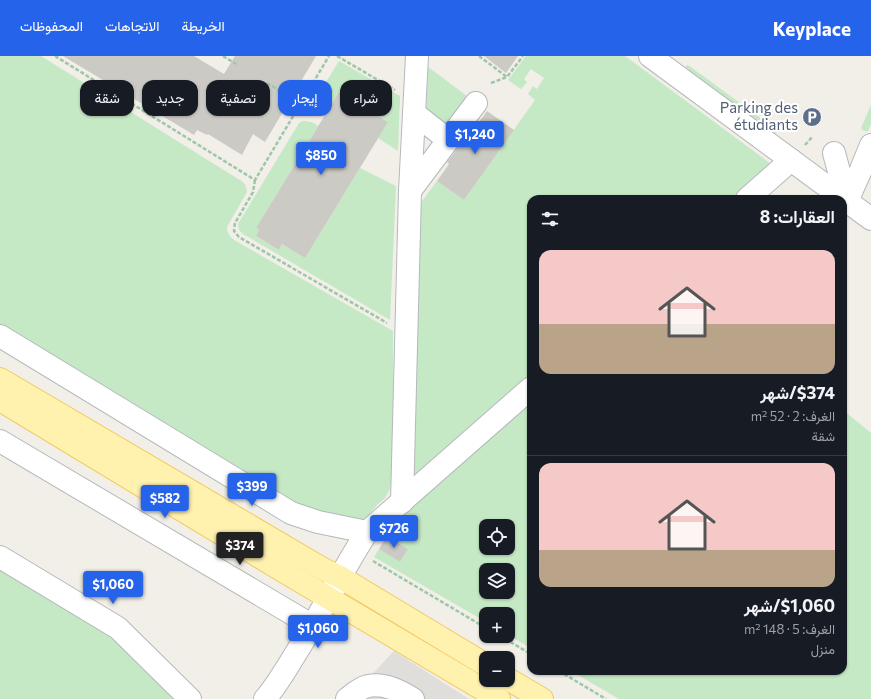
<!DOCTYPE html>
<html lang="ar">
<head>
<meta charset="utf-8">
<style>
	:root { --surface:#171b24; --page:#242831; --text:#f1f3f6; --muted:#9ea1a6; --line:#363941; --accent:#2563eb }
	body { margin:0; font-family:Commissioner,Vazirmatn,sans-serif; background:var(--page); color:var(--text); direction:rtl; height:100vh; display:flex; flex-direction:column; font-size:15px; white-space:nowrap }
	* { box-sizing:border-box; margin:0 }
	p { font-size:13px; color:var(--muted) }
	.icon { flex:none; width:22px; height:22px; fill:none; stroke:currentColor; stroke-width:2; stroke-linecap:round; stroke-linejoin:round }
	.map { position:relative; flex:1; overflow:hidden; direction:ltr }
	.sheet { position:absolute; left:527px; top:139px; width:320px; height:480px; display:flex; flex-direction:column; background:var(--surface); border-radius:12px; box-shadow:0 1px 3px #0004; direction:rtl }
	.sheet>* { flex:none }
	.top-card { position:absolute; left:12px; top:24px; width:380px; height:36px; direction:rtl; display:flex; gap:8px }
	.fabs { position:absolute; left:479px; top:463px; display:grid; gap:8px }
	.fabs a { display:grid; place-items:center; width:36px; height:36px; border-radius:8px; background:var(--surface); box-shadow:0 1px 3px #0004; font-size:20px }
	.price { position:absolute; translate:-50% -34px; padding:0 9px; border-radius:4px; background:var(--accent); color:#fff; font-size:13px; line-height:26px; filter:drop-shadow(0 1px 2px #0008) }
	.price::after { content:''; position:absolute; left:50%; top:24px; width:12px; height:9px; margin-left:-6px; background:inherit; clip-path:polygon(0 0,100% 0,50% 100%) }
	.price.selected { background:#222; color:#fff }
	ul { padding:0; list-style:none }
	li { display:grid; align-content:center; gap:8px; height:212px; padding:0 12px }
	li+li { border-top:1px solid var(--line) }
	li span { display:grid; place-items:center; height:124px; border-radius:12px; color:#555 }
	li>.icon { margin-inline-start:auto }
	span .icon { width:72px; height:72px; fill:#fffc; stroke-width:1 }
	li b { font-size:17px }
	h2 { display:flex; justify-content:space-between; align-items:center; height:48px; padding:0 12px; font-size:17px }
	.chip { padding:0 14px; border-radius:12px; background:var(--surface); box-shadow:0 1px 3px #0004; font-size:14px; line-height:36px }
	.chip.selected { background:var(--accent); color:#fff }
	header { display:flex; align-items:center; gap:24px; box-sizing:border-box; height:56px; padding:0 20px; background:var(--accent); color:#fff }
	header strong { font-size:19px }
	nav { display:flex; gap:22px; margin-inline-start:auto; font-size:14px }
	.map>svg:first-child { display:block }
</style>
</head>
<body>
<header>
<strong>Keyplace</strong>
<nav><a>الخريطة</a><a>الاتجاهات</a><a>المحفوظات</a></nav>
</header>
<div class="map">
<svg width="871" height="643" viewBox="0 0 871 643">
	<rect width="100%" height="100%" fill="#f1efe8"/>
	<polygon fill="#e0deda" points="394,595 469,643 349,643"/>
	<g fill="#c5e8c5" fill-rule="evenodd">
		<path d="M0,0H41L243,126L246,130L247,136L227,171C227,177 230,180 234,184L393,275V403L392,426L389,435L385,442L377,449L365,463L358,467L318,461L0,272Z"/>
		<polygon points="526,0 625,0 775,111 737,143 531,143 531,320 413,421 419,149 437,125 464,144 535,44 528,38 533,30 537,33 544,22 531,13 524,23 527,26 521,33 508,24"/>
		<polygon points="339,5 400,40 398,95 378,82 388,66 367,53 374,41 366,36 358,48 339,36 326,57 312,49"/>
		<polygon points="688,9 777,74 776,77 774,78 685,13 686,10"/>
		<polygon points="428,11 467,40 443,74 426,60"/>
		<polygon points="871,49 871,68 868,75 864,75 861,72"/>
		<path d="M303,65C309,65 313,66 318,70L256,172L259,174L256,180L279,194L282,188L305,202L360,112L396,130L390,264L243,178L239,174L238,168L299,67Z"/>
		<path d="M531,346V592L508,579V558H486V566L374,501L379,493L400,506L408,493L387,480L398,463ZM486,470H508V492H486ZM486,514H508V536H486Z"/>
		<polygon points="843,354 871,377 871,643 619,643 571,615 843,615"/>
		<polygon points="0,510 110,576 177,643 0,643"/>
	</g>
	<g fill="#cccac5">
		<polygon points="63,0 194,0 224,18 235,0 316,0 265,86 253,78 242,99 208,78 207,79 197,74 194,79"/>
		<polygon points="484,0 518,0 506,17"/>
		<polygon points="339,36 388,66 305,202 282,188 279,194 256,180 259,174 256,172"/>
		<polygon points="487,55 514,74 464,144 437,125 449,108 447,106 465,83 466,84"/>
		<polygon points="387,480 408,493 400,506 379,493"/>
	</g>
	<g fill="none" stroke-linecap="round" stroke-linejoin="round">
		<defs>
			<g id="minor">
				<polyline points="650,0 871,163"/>
				<polyline points="414,57 448,84"/>
				<polyline points="834,97 847,145"/>
				<polyline points="410,135 476,47"/>
				<polyline points="747,143 791,104"/>
				<polyline points="847,145 860,116 871,89"/>
				<polyline points="0,280 291,457 318,466 367,476"/>
				<polyline points="0,385 313,570"/>
				<polyline points="402,446 410,135 417,0"/>
				<polyline points="0,501 118,572 190,643"/>
				<path d="M265,643C277,629 286,613 296,597C321,557 342,515 367,476L531,332"/>
				<path d="M347,643C353,638 360,632 368,630C385,627 400,635 413,643"/>
			</g>
			<g id="major">
				<polyline points="0,323 323,513 340,521 486,609"/>
				<polyline points="0,344 273,509 499,643"/>
				<polyline points="508,623 542,643"/>
			</g>
		</defs>
		<use href="#minor" stroke="#b5b8bc" stroke-width="24"/>
		<use href="#major" stroke="#f2c960" stroke-width="24"/>
		<g stroke="#9cc7a9" stroke-width="2.5" stroke-dasharray="4 2" stroke-linecap="butt">
			<polyline points="55,0 255,124 329,0"/>
			<polyline points="223,0 236,8"/>
			<polyline points="337,0 395,34"/>
			<polyline points="479,0 507,21 523,0"/>
			<polyline points="267,27 301,47"/>
			<polyline points="491,27 507,21"/>
			<polyline points="805,89 813,80"/>
			<polyline points="255,124 253,136 235,167 234,175 239,181 387,267"/>
			<polyline points="373,505 486,572"/>
			<polyline points="500,580 531,598"/>
			<polyline points="559,615 606,643"/>
		</g>
		<use href="#minor" stroke="#fff" stroke-width="22"/>
		<use href="#major" stroke="#fff2af" stroke-width="22"/>
	</g>
	<defs>
		<symbol id="parking-disc" viewBox="-11 -11 22 22"><circle r="9.5" fill="#5c6f8a" stroke="#fff"/><path d="M-3.5-5.5H1a3.5 3.5 0 0 1 0 7H-1V5.5H-3.5ZM-1-3.4V-.6H.8a1.4 1.4 0 0 0 0-2.8Z" fill="#fff"/></symbol>
	</defs>
	<g fill-rule="evenodd">
		<use href="#parking-disc" x="801" y="50" width="22" height="22"/>
	</g>
	<g text-anchor="middle" stroke-width="4" stroke-linejoin="round" paint-order="stroke">
		<g font-size="15" fill="#4e5e75" stroke="#fff" text-anchor="end">
			<text x="798" y="57">Parking des<tspan x="798" dy="17">étudiants</tspan></text>
		</g>
	</g>
</svg>
<div class="fabs">
<a><svg class="icon" aria-label="locate" viewBox="0 0 24 24"><circle cx="12" cy="12" r="6"/><path d="M12 2v4M12 18v4M2 12h4M18 12h4"/></svg></a>
<a><svg class="icon" aria-label="layers" viewBox="0 0 24 24"><path d="M12 4l9 5-9 5-9-5zM3 14l9 5 9-5"/></svg></a>
<a>+</a>
<a>−</a>
</div>
<b class="price" style="left:475px;top:99px">$1,240</b>
<b class="price" style="left:321px;top:120px">$850</b>
<b class="price" style="left:252px;top:451px">$399</b>
<b class="price" style="left:165px;top:463px">$582</b>
<b class="price" style="left:394px;top:493px">$726</b>
<b class="price selected" style="left:240px;top:510px">$374</b>
<b class="price" style="left:113px;top:549px">$1,060</b>
<b class="price" style="left:318px;top:593px">$1,060</b>
<div class="top-card">
<a class="chip">شراء</a>
<a class="chip selected">إيجار</a>
<a class="chip">تصفية</a>
<a class="chip">جديد</a>
<a class="chip">شقة</a>
</div>
<section class="sheet">
<h2>العقارات: 8<svg class="icon" aria-label="filters" viewBox="0 0 24 24"><path d="M4 7h16M4 17h16"/><circle cx="9" cy="7" r="2"/><circle cx="15" cy="17" r="2"/></svg></h2>
<ul>
<li><span style="background:linear-gradient(#f6c9c9 60%,#b9a48a 0)"><svg class="icon" aria-label="home" viewBox="0 0 24 24"><path d="M3 11l9-7 9 7M6 9v11h12V9"/></svg></span><div><b>$374/شهر</b><p>الغرف: 2 · 52 m²</p><p>شقة</p></div></li>
<li><span style="background:linear-gradient(#f6c9c9 70%,#b9a48a 0)"><svg class="icon" aria-label="home" viewBox="0 0 24 24"><path d="M3 11l9-7 9 7M6 9v11h12V9"/></svg></span><div><b>$1,060/شهر</b><p>الغرف: 5 · 148 m²</p><p>منزل</p></div></li>
</ul>
</section>
</div>
</body>
</html>
